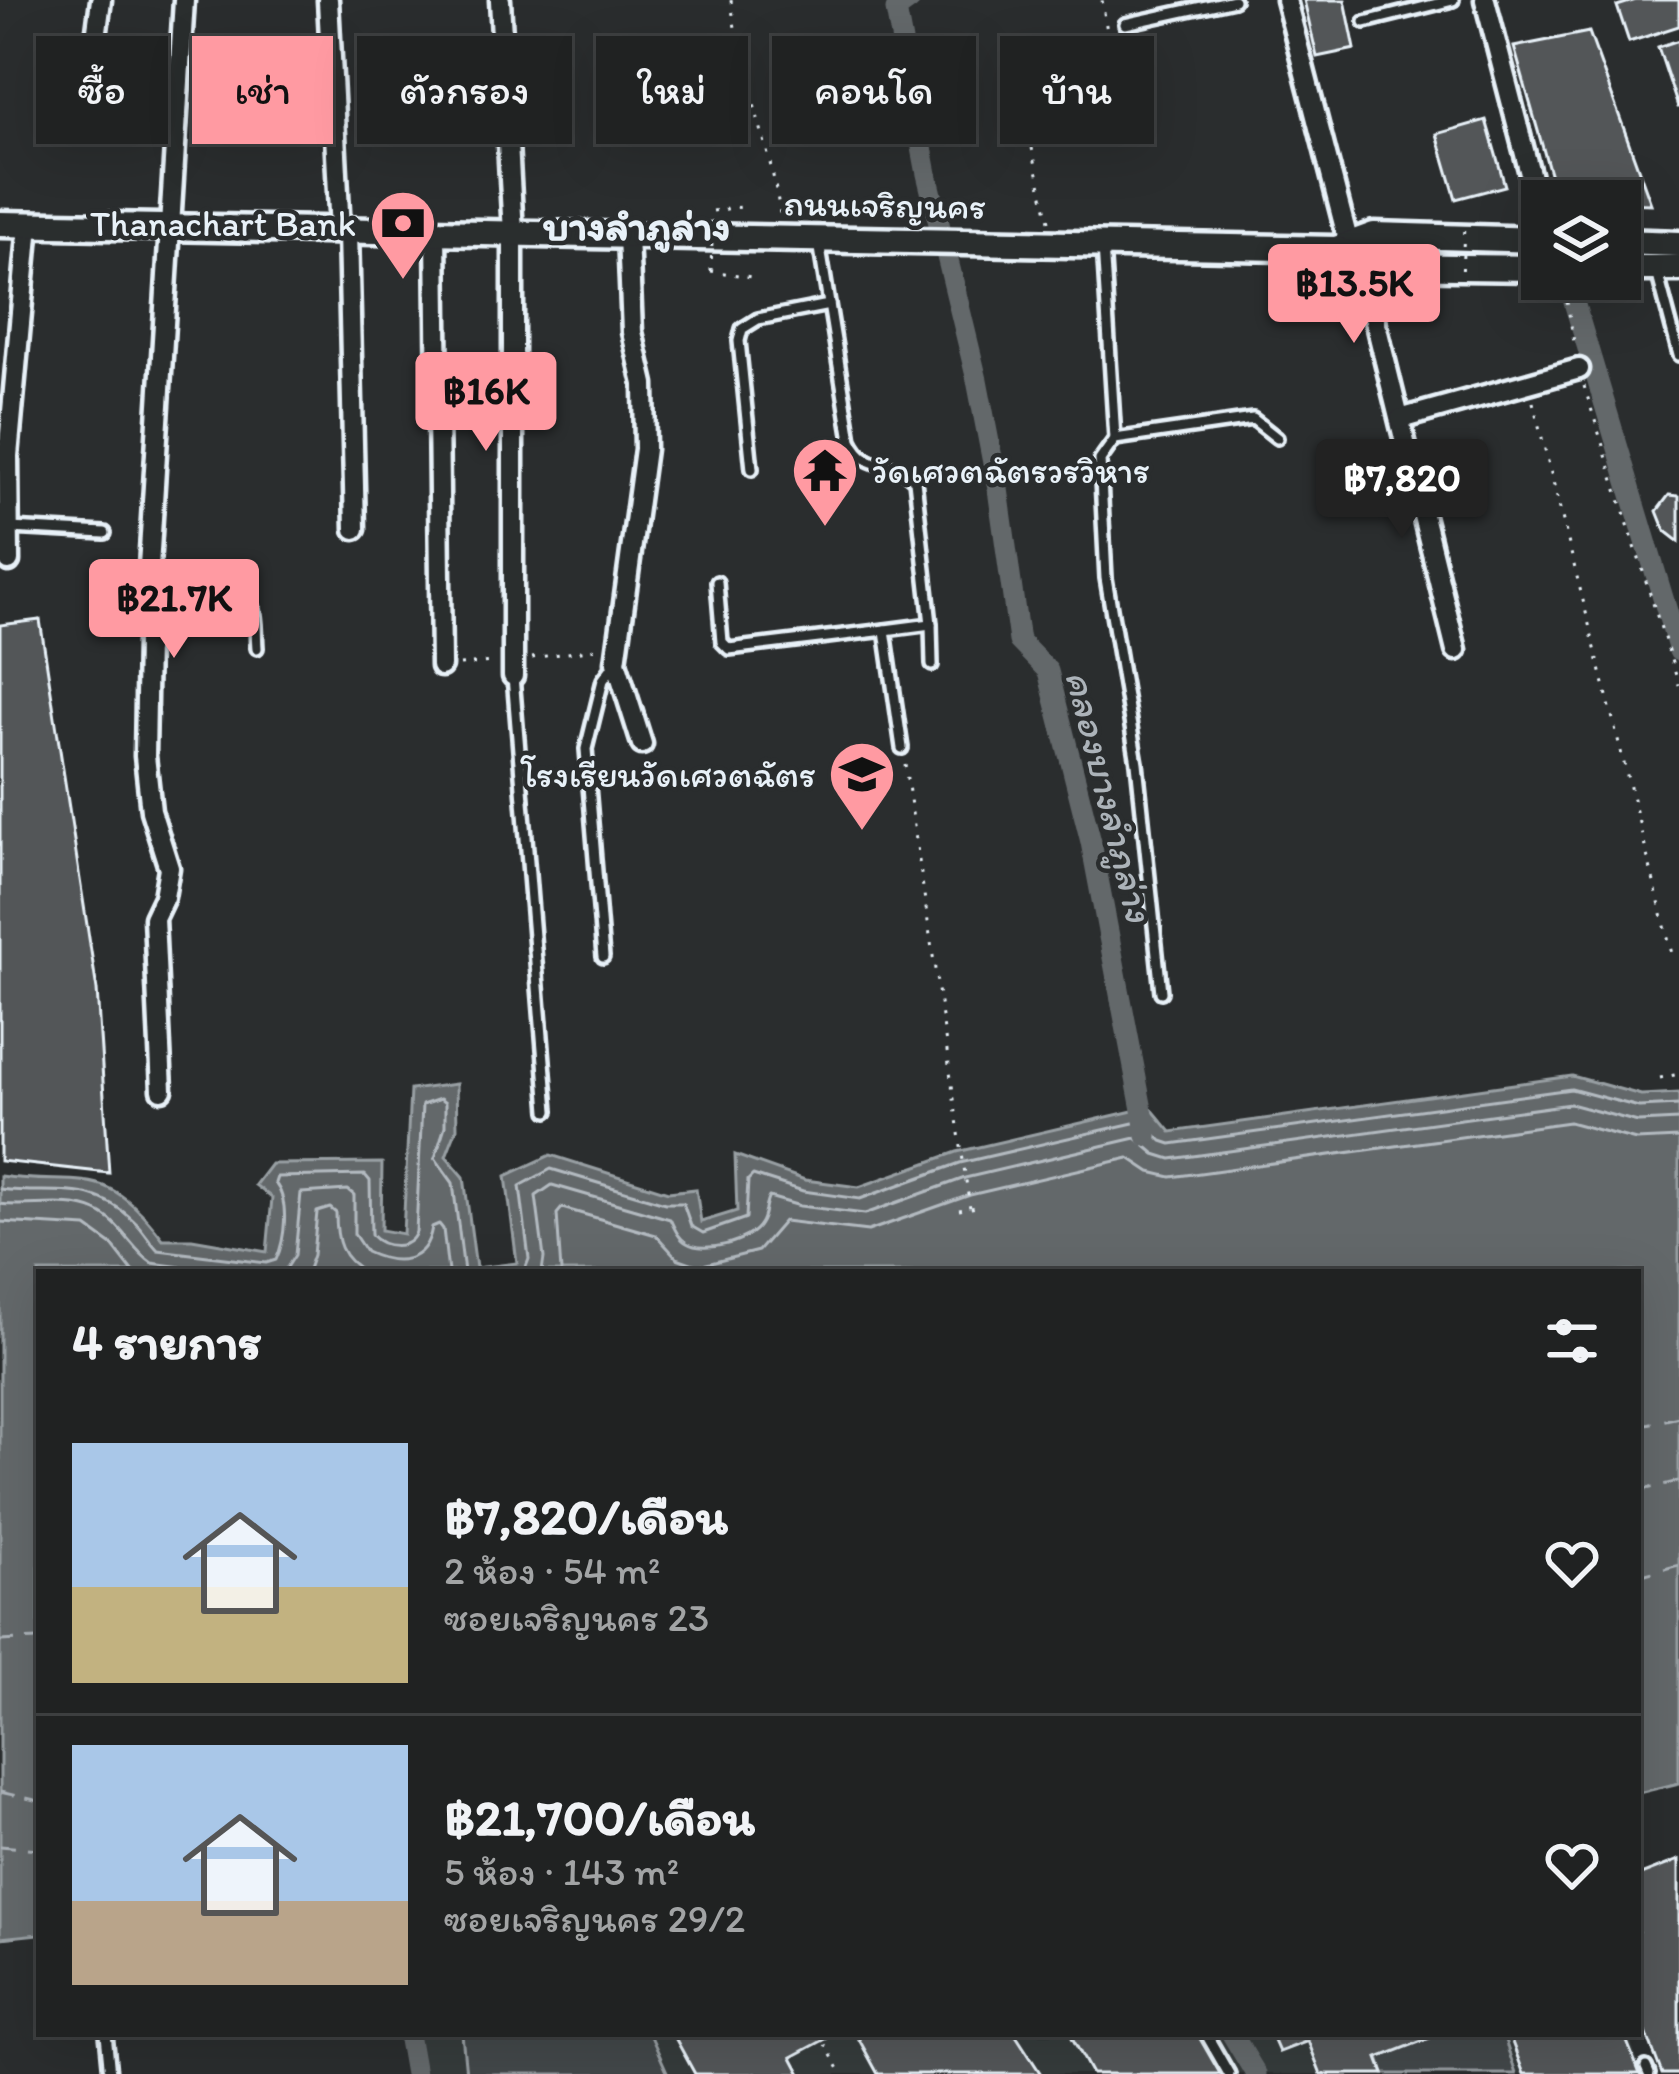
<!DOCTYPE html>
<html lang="th">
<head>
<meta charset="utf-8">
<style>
	:root { --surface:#202222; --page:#2d2f2f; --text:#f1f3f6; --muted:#a2a4a5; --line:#3d3f40; --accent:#ff9aa2 }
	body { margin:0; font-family:Itim,"Playpen Sans Thai",sans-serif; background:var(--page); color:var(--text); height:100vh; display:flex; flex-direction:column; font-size:45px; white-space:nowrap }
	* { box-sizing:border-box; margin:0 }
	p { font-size:39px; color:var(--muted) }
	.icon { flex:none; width:66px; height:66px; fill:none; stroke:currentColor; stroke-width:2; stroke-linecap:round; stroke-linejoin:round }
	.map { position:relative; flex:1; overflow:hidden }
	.drawer { position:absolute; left:36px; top:1269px; width:1605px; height:768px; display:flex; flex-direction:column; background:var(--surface); border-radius:0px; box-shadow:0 12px 48px #0002,0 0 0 3px var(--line) }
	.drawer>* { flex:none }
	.hud { position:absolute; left:36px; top:36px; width:1608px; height:108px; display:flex; gap:24px }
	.tools { position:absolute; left:1521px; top:180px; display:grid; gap:24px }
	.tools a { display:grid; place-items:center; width:120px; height:120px; border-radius:0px; background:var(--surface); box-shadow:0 12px 48px #0002,0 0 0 3px var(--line); font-size:60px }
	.price { position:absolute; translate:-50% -102px; padding:0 27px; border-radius:12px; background:var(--accent); color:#111; font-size:39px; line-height:78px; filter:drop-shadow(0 3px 6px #0008) }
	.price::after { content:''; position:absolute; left:50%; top:72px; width:36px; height:27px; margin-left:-18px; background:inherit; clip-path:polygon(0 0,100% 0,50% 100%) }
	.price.current { background:#222; color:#fff }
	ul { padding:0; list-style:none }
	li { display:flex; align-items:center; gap:36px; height:300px; padding:0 36px }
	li+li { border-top:3px solid var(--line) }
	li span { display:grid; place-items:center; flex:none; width:336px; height:240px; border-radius:0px; color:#555 }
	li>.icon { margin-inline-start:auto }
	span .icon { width:144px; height:144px; fill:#fffc; stroke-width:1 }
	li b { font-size:51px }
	h2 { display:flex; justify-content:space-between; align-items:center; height:144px; padding:0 36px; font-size:51px }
	.chip { padding:0 42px; border-radius:0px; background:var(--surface); box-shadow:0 12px 48px #0002,0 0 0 3px var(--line); font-size:42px; line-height:108px }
	.chip.current { background:var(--accent); color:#111 }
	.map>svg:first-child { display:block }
</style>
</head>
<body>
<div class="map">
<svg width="1679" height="2074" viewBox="0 0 1679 2074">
	<rect width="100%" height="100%" fill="#2a2d2e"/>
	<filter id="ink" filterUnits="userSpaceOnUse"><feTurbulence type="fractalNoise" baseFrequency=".00833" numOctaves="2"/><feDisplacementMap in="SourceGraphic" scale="24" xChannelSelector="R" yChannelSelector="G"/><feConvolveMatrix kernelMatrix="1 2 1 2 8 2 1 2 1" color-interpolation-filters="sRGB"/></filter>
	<g filter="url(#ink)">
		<g fill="#363a3b">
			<polygon points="416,2034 1221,2034 1245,2074 423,2074"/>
			<polygon points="1235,2034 1628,2034 1643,2074 1259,2074"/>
		</g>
		<g fill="#424648" stroke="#959ca0" stroke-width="3">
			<polygon points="462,2034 650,2034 668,2074 466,2074"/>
			<polygon points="1372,2034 1503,2034 1516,2074 1384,2074"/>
		</g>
		<path fill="#63686b" stroke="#989fa3" stroke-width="3" d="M1572,1076L1641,1095L1679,1093V1783L1638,1793V1272H39V1934L0,1938V1176C82,1188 104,1160 163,1239H192L267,1252L272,1198L255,1185L271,1164L382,1163L381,1230L403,1234L410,1090L456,1084L457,1128L446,1156L464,1177L476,1268L517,1263L506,1176L551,1155L668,1192L696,1189L701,1222L737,1211L735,1155L805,1180L859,1187L957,1152L1150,1107L1171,1132Z"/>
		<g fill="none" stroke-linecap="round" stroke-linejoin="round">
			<g stroke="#b3bac0" stroke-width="3">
				<path d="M0,1189C53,1196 91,1179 134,1221C143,1229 149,1241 158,1250L266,1263L276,1260C285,1240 290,1201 275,1183L277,1177L365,1175L370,1181L371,1235C383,1248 409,1251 416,1232L422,1105L440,1099L445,1103V1126L435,1158L453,1183L464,1272"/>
				<path d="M0,1204C30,1208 69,1198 96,1211C121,1222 131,1249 152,1263L219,1272"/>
				<polyline points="0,1222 87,1227 112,1245 133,1272"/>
				<path d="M284,1272L295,1255L301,1193L348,1190L354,1195V1234L366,1252C396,1266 426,1264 432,1227L439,1224L443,1229L448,1272"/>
				<path d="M307,1272L313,1255L317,1212L330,1208L336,1213C336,1240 340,1259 366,1272"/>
				<polyline points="524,1272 529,1259 520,1186 551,1169 665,1203 683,1203 691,1226 703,1233 746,1218 748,1180 753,1175 803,1191 860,1199 960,1163 1142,1121 1162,1141 1171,1144 1571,1089 1639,1107 1679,1105"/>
				<path d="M542,1272L544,1258L536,1196L552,1185L670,1219C674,1227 678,1238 687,1243C704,1254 750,1242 760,1224C766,1215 764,1205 769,1197L800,1206L865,1214L965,1178L1136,1138L1155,1154L1171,1159L1570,1104L1638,1122L1679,1120"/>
				<polyline points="561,1272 557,1214 562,1208 656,1235 677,1258 699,1266 758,1251 784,1221 868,1231 970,1195 1129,1158 1150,1172 1171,1177 1569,1122 1636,1140 1679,1138"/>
			</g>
			<g stroke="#63686b" stroke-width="21">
				<polyline points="910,0 896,10 927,174 977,380 998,489 1019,641 1048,671 1091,842 1147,1136"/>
				<polyline points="1574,302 1679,651"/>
				<polyline points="408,2034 415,2074"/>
				<polyline points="1232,2034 1256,2074"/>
			</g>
			<g stroke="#acb3b9" stroke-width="3" stroke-dasharray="15 12" stroke-linecap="butt">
				<polyline points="1638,1426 1679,1417"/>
				<polyline points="1638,1491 1679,1481"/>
				<polyline points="1638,1576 1679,1565"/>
				<polyline points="0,1641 39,1639"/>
				<polyline points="0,1792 39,1801"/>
				<polyline points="0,1846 39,1849"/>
			</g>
		</g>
		<g fill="#535759" stroke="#e8f1f8" stroke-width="3">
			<polygon points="1304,0 1345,0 1355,49 1317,57"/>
			<polygon points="1636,0 1679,0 1679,26 1629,42 1617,6"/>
			<polygon points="1589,32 1651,204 1558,201 1514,47"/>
			<polygon points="1679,40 1679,107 1678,107 1658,47"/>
			<polygon points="1486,120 1505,186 1456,199 1437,134"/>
			<polygon points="1669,495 1679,496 1679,542 1665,531 1657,511"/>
			<polygon points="40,620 97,990 109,1173 0,1161 0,625"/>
			<polygon points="1679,1860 1679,2074 1662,2074 1638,2011 1638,1876"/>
			<polygon points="673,2034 835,2034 792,2057 801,2074 695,2074"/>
			<polygon points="856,2034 1015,2034 1041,2074 878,2074"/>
			<polygon points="1070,2034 1199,2034 1221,2074 1092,2074"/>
			<polygon points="1271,2034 1440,2034 1378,2058 1384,2074 1321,2074 1308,2041 1279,2052"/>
			<polygon points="1509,2034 1624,2034 1640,2074 1524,2074"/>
		</g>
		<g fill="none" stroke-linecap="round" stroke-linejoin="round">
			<defs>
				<g id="lane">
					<polyline points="1365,22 1453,0"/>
					<polyline points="1125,24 1234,0"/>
					<path d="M819,242L851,440C868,476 894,457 915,480L931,624L932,665"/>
					<polyline points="1103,245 1115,439 1253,419 1277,438"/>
					<polyline points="1656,268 1679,355"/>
					<polyline points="1115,439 1100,460 1106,578 1137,763 1161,992"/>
					<polyline points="752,469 739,341 742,329 758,319 829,305"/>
					<polyline points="10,528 105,533"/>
					<polyline points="717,582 722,642 729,649 885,630"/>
					<path d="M148,583L236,589C260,599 255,624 257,648"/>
					<polyline points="513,676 548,1111"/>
					<polyline points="902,748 885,630 931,624"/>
					<polyline points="603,957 586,749 603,680 616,662"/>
					<polyline points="106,2034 110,2074"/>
					<polyline points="1206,2034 1229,2074"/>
					<polyline points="1646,2067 1649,2074"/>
				</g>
				<g id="street">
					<polyline points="101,0 89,90 96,101 176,123"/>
					<polyline points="328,0 340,231"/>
					<polyline points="500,0 513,233 513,676"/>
					<polyline points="1286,0 1349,244"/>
					<polyline points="1485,0 1542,220"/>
					<polyline points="348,231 355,529"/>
					<polyline points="436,233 441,666"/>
					<polyline points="628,235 632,332 644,384 645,449 616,662 642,744"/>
					<polyline points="1360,259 1456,650"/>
					<polyline points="1400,419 1579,369"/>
					<polyline points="9,561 8,456 29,224"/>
					<polyline points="162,1090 154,918 164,897 169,868 151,811 145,756 148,583 184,0"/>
				</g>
				<g id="secondary">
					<polyline points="0,224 1336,249 1374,235 1542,240"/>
					<polyline points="1620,242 1679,244"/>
					<polyline points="1336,249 1381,266 1542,268"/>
					<polyline points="1620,268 1679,268"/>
				</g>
			</defs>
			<use href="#lane" stroke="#e8f1f8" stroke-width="18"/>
			<use href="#street" stroke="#e8f1f8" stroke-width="27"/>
			<use href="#secondary" stroke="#e8f1f8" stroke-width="33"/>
			<g stroke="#e8f1f8" stroke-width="3" stroke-dasharray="3 9" stroke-linecap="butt">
				<path d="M731,0C739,73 770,141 780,214"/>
				<polyline points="713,211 748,206"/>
				<polyline points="1049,221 1025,118 1116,89 1102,0"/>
				<polyline points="711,271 751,277"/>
				<polyline points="1565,290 1575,348"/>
				<polyline points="1584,386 1679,685"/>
				<polyline points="1533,402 1673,958"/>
				<polyline points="532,658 595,649"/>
				<polyline points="460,665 493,662"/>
				<polyline points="905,765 970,1208"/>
				<polyline points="1660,1078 1679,1074"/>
				<polyline points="959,1210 982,1206"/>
				<polyline points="819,2034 842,2074"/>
			</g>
			<use href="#lane" stroke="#2a2d2e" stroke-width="9"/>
			<use href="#street" stroke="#2a2d2e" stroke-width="18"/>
			<use href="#secondary" stroke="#2a2d2e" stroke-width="24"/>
			<g stroke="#e8f1f8" stroke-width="3" stroke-dasharray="3 9" stroke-linecap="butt">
				<polyline points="711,271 713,211"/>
				<polyline points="1462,282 1464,223"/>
			</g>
		</g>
	</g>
	<defs>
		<symbol id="bank-pin" viewBox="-11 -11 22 30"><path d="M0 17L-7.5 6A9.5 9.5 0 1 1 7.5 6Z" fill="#ff9aa2" stroke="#2a2d2e"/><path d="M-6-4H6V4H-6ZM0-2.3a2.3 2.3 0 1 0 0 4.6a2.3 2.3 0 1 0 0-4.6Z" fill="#111"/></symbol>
		<symbol id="temple-pin" viewBox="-11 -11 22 30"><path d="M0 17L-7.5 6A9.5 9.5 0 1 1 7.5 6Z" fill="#ff9aa2" stroke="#2a2d2e"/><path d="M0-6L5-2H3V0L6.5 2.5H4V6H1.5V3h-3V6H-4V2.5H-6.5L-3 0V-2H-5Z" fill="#111"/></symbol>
		<symbol id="school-pin" viewBox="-11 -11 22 30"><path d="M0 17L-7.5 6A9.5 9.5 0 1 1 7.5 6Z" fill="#ff9aa2" stroke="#2a2d2e"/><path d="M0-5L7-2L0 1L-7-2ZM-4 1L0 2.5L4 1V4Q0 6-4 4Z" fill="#111"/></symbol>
	</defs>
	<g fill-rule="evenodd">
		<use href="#bank-pin" x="365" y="185" width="76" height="104"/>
		<use href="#temple-pin" x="787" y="432" width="76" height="104"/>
		<use href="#school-pin" x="824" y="736" width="76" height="104"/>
	</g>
	<g text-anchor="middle" stroke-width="9" stroke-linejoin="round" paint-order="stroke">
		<g font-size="36" fill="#e8f1f8" stroke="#2a2d2e">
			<text transform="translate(885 204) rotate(1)" y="13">ถนนเจริญนคร</text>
		</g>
		<g font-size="36" fill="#e8f1f8" stroke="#2a2d2e" text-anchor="end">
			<text x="356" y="236">Thanachart Bank</text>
			<text x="872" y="483" text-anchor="start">วัดเศวตฉัตรวรวิหาร</text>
			<text x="816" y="787">โรงเรียนวัดเศวตฉัตร</text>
		</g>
		<g font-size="39" font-style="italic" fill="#acb3b9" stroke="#2a2d2e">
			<text transform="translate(1110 796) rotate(76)" y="14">คลองบางลำภูล่าง</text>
		</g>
		<g font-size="42" font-weight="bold" fill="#e8f1f8" stroke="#2a2d2e">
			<text x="637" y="240">บางลำภูล่าง</text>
		</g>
	</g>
</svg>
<div class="tools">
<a><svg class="icon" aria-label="layers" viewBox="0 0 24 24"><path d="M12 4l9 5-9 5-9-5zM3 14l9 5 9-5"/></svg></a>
</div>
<b class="price" style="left:1354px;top:346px">฿13.5K</b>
<b class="price" style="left:486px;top:454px">฿16K</b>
<b class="price current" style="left:1402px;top:541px">฿7,820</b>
<b class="price" style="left:174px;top:661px">฿21.7K</b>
<div class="hud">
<a class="chip">ซื้อ</a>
<a class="chip current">เช่า</a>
<a class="chip">ตัวกรอง</a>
<a class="chip">ใหม่</a>
<a class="chip">คอนโด</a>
<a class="chip">บ้าน</a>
</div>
<section class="drawer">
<h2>4 รายการ<svg class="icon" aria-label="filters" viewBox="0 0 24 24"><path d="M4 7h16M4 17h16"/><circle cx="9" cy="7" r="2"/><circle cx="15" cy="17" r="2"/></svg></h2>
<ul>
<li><span style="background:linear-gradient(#a9c7e8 60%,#c2b280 0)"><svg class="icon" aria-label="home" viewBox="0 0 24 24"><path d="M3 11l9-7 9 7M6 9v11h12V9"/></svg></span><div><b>฿7,820/เดือน</b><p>2 ห้อง · 54 m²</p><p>ซอยเจริญนคร 23</p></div><svg class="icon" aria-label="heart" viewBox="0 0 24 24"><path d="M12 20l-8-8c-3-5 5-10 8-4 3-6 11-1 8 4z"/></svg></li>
<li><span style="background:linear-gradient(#a9c7e8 65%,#b9a48a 0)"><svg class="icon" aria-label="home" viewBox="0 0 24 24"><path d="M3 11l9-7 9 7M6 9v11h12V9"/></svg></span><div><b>฿21,700/เดือน</b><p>5 ห้อง · 143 m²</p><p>ซอยเจริญนคร 29/2</p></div><svg class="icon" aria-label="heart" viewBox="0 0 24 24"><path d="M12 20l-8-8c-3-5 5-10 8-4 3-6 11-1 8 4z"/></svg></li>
</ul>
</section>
</div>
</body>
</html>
